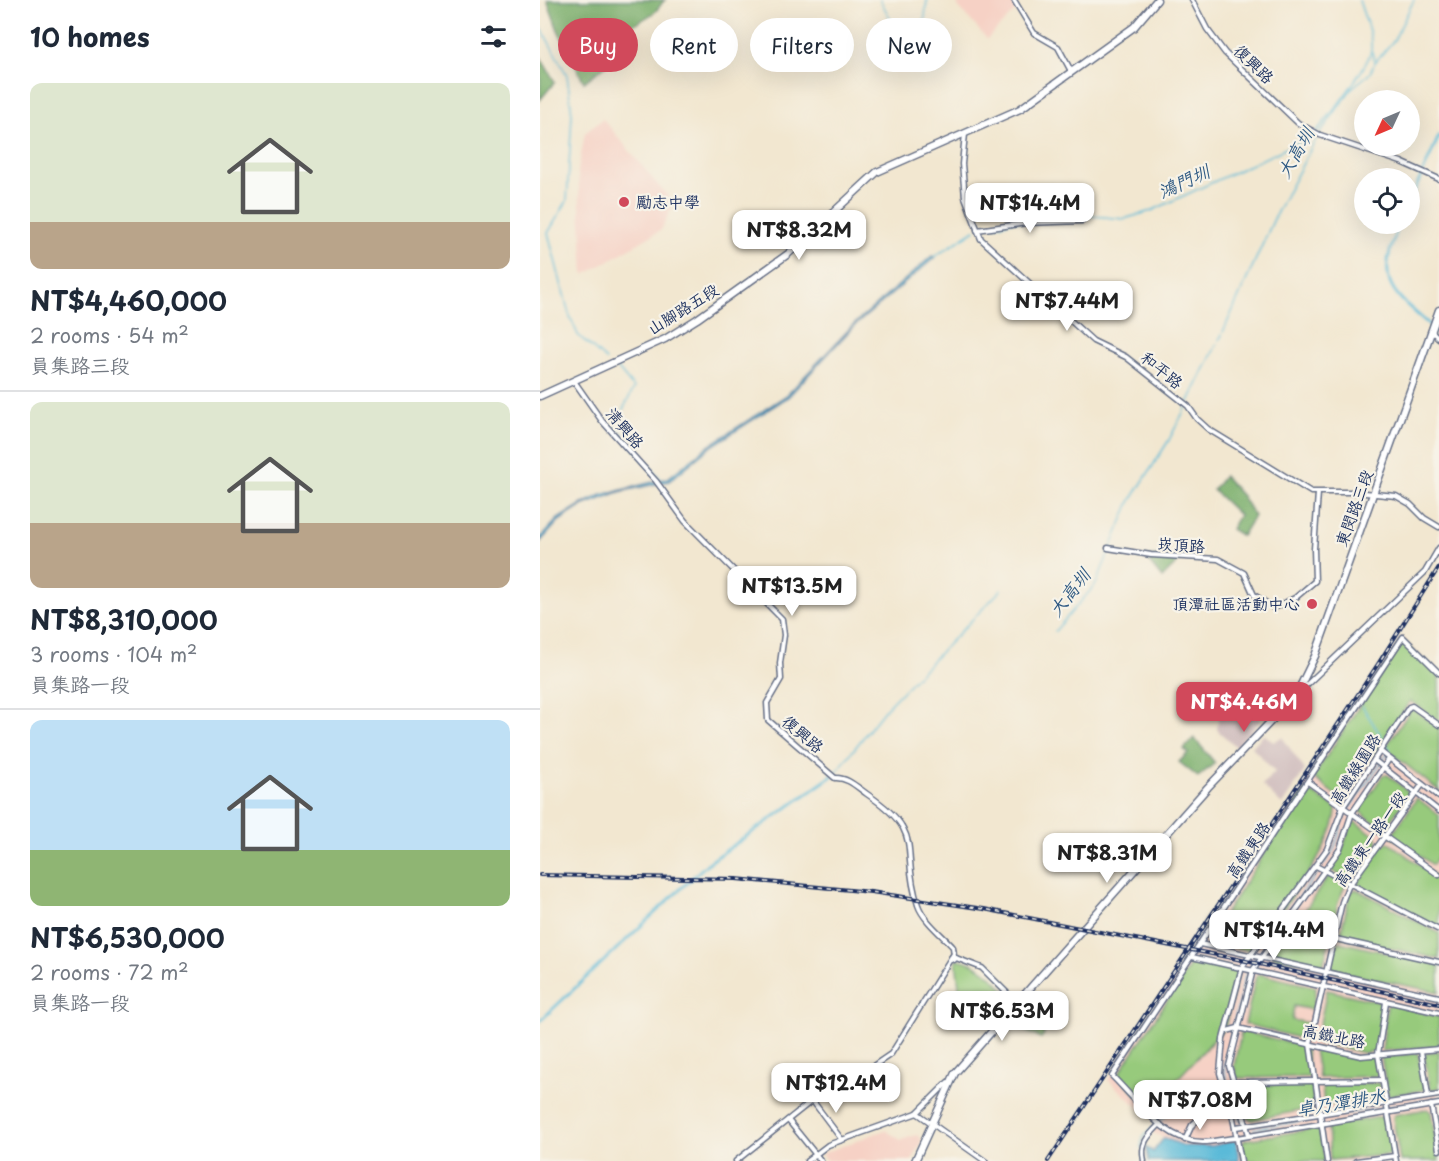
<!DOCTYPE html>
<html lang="en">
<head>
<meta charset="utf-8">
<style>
	:root { --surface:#fff; --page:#f2f2f3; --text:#1f2937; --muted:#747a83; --line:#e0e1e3; --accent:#d1495b }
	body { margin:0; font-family:"Playpen Sans","LXGW WenKai TC",sans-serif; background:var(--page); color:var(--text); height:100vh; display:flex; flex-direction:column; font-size:22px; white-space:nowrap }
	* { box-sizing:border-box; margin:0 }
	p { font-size:20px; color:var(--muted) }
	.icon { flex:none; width:33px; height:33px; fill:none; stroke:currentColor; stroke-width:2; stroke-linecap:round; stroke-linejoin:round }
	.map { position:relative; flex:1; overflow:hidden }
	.side { display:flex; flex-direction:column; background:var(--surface); width:540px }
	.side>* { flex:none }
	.top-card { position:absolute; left:18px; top:18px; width:570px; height:54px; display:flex; gap:12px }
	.needle { width:39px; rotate:226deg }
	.controls { position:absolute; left:814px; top:90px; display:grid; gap:12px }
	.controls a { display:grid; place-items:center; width:66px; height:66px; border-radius:50%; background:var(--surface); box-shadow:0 6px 24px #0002; font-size:30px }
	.price { position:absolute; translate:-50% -51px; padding:0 14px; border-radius:12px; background:#fff; color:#222; font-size:20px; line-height:39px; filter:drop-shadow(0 2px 3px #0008) }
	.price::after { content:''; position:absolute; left:50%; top:36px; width:18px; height:14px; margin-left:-9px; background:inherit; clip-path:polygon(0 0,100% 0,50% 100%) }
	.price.current { background:var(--accent); color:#fff }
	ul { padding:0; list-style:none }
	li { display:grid; align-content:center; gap:12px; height:318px; padding:0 30px }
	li+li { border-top:2px solid var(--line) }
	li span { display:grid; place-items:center; height:186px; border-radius:12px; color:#555 }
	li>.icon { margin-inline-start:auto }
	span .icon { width:108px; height:108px; fill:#fffc; stroke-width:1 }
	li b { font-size:26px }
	h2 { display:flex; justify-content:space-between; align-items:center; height:72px; padding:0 30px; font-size:26px }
	.pill { padding:0 21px; border-radius:27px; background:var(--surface); box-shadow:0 6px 24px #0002; font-size:21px; line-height:54px }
	.pill.current { background:var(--accent); color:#fff }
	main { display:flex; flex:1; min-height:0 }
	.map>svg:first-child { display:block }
</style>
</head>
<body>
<main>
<section class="side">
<h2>10 homes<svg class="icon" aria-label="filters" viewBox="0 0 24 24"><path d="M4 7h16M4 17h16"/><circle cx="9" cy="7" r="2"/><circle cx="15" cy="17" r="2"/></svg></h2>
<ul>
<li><span style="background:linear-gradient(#dfe7d0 75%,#b9a48a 0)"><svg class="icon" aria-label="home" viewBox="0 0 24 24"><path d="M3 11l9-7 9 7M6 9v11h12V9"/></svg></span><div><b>NT$4,460,000</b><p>2 rooms · 54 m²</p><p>員集路三段</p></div></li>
<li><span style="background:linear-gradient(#dfe7d0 65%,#b9a48a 0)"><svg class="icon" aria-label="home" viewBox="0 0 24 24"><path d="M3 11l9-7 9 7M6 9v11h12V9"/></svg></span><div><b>NT$8,310,000</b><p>3 rooms · 104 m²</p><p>員集路一段</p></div></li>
<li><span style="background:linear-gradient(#bfe0f5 70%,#8fb573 0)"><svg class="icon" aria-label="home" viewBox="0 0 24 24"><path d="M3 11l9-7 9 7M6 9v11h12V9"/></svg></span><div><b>NT$6,530,000</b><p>2 rooms · 72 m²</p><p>員集路一段</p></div></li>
</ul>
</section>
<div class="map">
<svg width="899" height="1161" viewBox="0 0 899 1161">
	<rect width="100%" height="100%" fill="#f7f3e8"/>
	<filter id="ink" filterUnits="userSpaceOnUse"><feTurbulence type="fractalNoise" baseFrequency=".0167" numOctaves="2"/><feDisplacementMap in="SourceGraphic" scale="12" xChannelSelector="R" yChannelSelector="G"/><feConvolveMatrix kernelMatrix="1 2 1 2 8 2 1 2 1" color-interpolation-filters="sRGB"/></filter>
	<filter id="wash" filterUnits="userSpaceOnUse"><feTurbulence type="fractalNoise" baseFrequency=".008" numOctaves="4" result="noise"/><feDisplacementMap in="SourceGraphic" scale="24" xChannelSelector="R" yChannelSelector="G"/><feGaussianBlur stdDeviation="1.35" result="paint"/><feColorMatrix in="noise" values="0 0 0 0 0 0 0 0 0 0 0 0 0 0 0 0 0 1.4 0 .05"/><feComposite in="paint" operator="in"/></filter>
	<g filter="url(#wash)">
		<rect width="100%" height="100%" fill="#f2e7d0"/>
		<g fill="#f6d1c5">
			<polygon points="423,0 473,0 475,6 474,12 447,39 417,5"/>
			<polygon points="63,119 128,197 132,207 121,230 44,275 38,171 45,133"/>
			<polygon points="862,637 899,673 899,1161 696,1161 692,1142 660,1147 629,1141 610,1131 616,1123 568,1080"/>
			<polygon points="345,1130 361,1140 377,1135 382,1140 372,1161 287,1161 281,1154"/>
		</g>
		<g fill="#d1bfbf">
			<polygon points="697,696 702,701 691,714 696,720 708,707 721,720 699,743 703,747 700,750 677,730 679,715"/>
			<polygon points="724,734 733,742 742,737 765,770 742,805 722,785 735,772 712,747"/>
		</g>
		<g fill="#97ca7b" stroke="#597c6c" stroke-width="1.5">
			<polygon points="861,642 865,642 899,676 899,721 870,701 838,749 800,799 773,777"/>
			<polygon points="872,708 899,728 899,791 845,748"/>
			<polygon points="843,775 848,775 870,793 844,830 819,811"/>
			<path d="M766,789L796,808C797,845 735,919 712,951L666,943Z"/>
			<polygon points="877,798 899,815 899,855 893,865 851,836"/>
			<polygon points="815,822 836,836 838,842 808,880 790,870 803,848 811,823"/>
			<polygon points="848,842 899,879 899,928 819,886 818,883 841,846"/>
			<polygon points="789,875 806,884 798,902 791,935 754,926"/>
			<polygon points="816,889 899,933 899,959 800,937 810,892"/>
			<polygon points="749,930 787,939 789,942 783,966 733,957 733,952"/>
			<polygon points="800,942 899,965 899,992 793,971 791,968 795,944"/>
			<path d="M416,959C443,962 459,985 477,1003L460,1022L449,1017L430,1021L414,1017L419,987Z"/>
			<polygon points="657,960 694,968 698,974 685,1028 612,1106 608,1106 578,1075 651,964"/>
			<polygon points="719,974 776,987 773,1010 754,1006 752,1020 770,1023 766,1040 705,1024 716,976"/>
			<polygon points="787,990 840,1002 843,1006 836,1051 824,1053 776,1042"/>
			<polygon points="851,1004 899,1017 899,1046 842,1051 847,1006"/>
			<polygon points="480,1007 502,1028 504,1034 501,1038 466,1022"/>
			<polygon points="704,1032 765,1046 771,1077 697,1078 694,1066 701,1033"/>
			<polygon points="776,1048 812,1056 835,1057 840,1076 779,1078 774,1050"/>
			<polygon points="899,1051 899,1089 890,1089 884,1054"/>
			<polygon points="878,1053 885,1090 848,1096 841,1057"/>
			<polygon points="769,1083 772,1086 774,1108 712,1120 708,1118 699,1089 701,1086"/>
			<polygon points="839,1083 841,1098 784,1106 782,1084"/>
			<polygon points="887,1109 891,1112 899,1161 860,1161 853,1118 854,1115"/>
			<polygon points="846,1116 853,1153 851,1155 790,1160 788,1126"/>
			<polygon points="779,1128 785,1161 703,1161 701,1145 705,1140"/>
		</g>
		<g fill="#79ae6b" stroke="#4a6e64" stroke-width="1.5">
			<path d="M7,0H125C120,4 118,11 112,14C97,25 64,36 54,48L69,63L44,82L18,30Z"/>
			<polygon points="0,56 15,82 0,100"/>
			<polygon points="684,476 702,496 714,516 702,536 691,529 699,515 673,490"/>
			<polygon points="604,556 642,558 622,578"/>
			<polygon points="654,738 675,763 658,777 639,762 648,753 644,749"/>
		</g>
		<g fill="#5abad8" stroke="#3a749b" stroke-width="1.5">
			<polygon points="392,256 394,258 313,327 248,397 169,448 129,481 79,492 42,506 19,521 0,542 0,538 18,519 42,504 62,495 128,478 167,447 247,395 312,326"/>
			<polygon points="624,1138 645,1146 672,1146 696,1140 699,1161 609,1161 606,1146 613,1152"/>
		</g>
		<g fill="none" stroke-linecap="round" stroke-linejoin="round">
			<g stroke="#5abad8" stroke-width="1.5">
				<polyline points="340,0 358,32 382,40"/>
				<polyline points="387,0 382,40 401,66"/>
				<polyline points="0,26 27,75 32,114 27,201 8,233 29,314 38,335 66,360"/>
				<polyline points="832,52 834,61"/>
				<polyline points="780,133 812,88 830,73 835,62 854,40 874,0"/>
				<path d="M454,226L473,221L554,216L584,219L611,211L770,137C782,128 830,64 831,50C833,35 823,15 819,0"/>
				<polyline points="394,257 435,230"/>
				<polyline points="683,332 738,210 777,137"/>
				<polyline points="679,340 682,335"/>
				<polyline points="75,365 94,388 75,425 120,478"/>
				<polyline points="648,403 677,344"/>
				<polyline points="515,631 556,584 590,502 629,440 646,407"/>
				<polyline points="294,775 346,708 461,590"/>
				<polyline points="782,866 794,849 805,814 850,750 822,706"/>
				<polyline points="719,954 779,870"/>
				<polyline points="693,1027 706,972 716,958"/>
				<polyline points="688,1088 684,1067 692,1031"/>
				<polyline points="690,1093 700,1121"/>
				<polyline points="783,1117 892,1100"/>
				<polyline points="713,1129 779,1118"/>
				<polyline points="601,1148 603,1137 665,1080"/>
			</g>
			<g stroke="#5abad8" stroke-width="3">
				<polyline points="870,201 899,136"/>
				<path d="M860,224C832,286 854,293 899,333"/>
				<polyline points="0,1021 167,864 292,776"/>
			</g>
		</g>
	</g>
	<g filter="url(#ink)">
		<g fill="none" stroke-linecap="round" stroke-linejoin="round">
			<defs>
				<g id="minor">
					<polyline points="474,0 494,33 518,47 531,71"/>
					<polyline points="652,0 667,29 685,53 758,123 780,135 861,162 899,179"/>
					<polyline points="425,134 422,164 425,197 441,239 553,341 586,357 648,406 657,419 668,429 771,492 815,492 856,496 870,504 884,518 899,527"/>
					<polyline points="437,230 487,223 542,221"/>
					<polyline points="891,331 899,338"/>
					<path d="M34,381L62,421L116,481L145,521L242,619L244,635L240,663L241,679L227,703L228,720L295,778C307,777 317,787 327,794C388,835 359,848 378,905C383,920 402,935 413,947L414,955"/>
					<polyline points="568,548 611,555 678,559 704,573 714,595 734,608 755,598 775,581 774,549 778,493"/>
					<path d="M899,673L863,637L572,1076C598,1101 625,1143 664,1142C675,1142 686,1138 697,1138L899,1104"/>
					<polyline points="758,693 885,572 899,548"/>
					<polyline points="840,751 899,797"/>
					<polyline points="834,760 899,811"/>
					<polyline points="768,782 899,875"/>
					<polyline points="776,866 899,930"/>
					<polyline points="737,920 751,929 899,962"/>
					<polyline points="660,944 899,997"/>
					<polygon points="413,955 416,958 414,960 411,958"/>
					<polyline points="652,957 899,1013"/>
					<polyline points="416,958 442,968 478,1004"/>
					<polyline points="846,1002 838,1054 856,1161"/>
					<polyline points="687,1031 698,1028 821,1056 899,1049"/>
					<polyline points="881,1051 888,1095"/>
					<polyline points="272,1100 302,1140"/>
					<polyline points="891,1105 899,1150"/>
					<polyline points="377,1113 445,1161"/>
					<polyline points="248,1120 281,1161"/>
					<polyline points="696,1127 899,1095"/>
					<polyline points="709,1135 689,1066 713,970 800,849 812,813 849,759"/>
					<polyline points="645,1140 652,1125 698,1082 842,1080"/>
					<polyline points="196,1161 293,1084 323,1073 351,1054 411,958"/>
					<polyline points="267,1161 288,1145 377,1113 408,1082"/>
					<path d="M604,1161C600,1143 608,1136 620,1124"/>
					<polyline points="701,1161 693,1118 680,1073 683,1039 702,967 787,849 803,807 869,707 872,706 899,725"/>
					<polyline points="787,1161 770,1044 802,902 808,887 882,785"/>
					<polyline points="816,1161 855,1156"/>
				</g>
				<g id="major">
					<polyline points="0,396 125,339 157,319 248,254 337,172 480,109 594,27 617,0"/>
					<polyline points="375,1161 415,1073 668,787 756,695 775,656 899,310"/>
				</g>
			</defs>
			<use href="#minor" stroke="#666f86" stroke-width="7"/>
			<use href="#major" stroke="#666f86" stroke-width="9"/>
			<use href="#minor" stroke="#fff" stroke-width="4"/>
			<use href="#major" stroke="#fff" stroke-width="6"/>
			<defs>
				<g id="rail">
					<polyline points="0,875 196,879 331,892 444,909 697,959 899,1004"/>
					<polyline points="508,1161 838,664 899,567"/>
				</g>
			</defs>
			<use href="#rail" stroke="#1b2f5e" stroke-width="4"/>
			<use href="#rail" stroke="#f7f3e8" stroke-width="1.5" stroke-dasharray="4.5" stroke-linecap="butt"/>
		</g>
	</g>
	<g fill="#d1495b" stroke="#f7f3e8" stroke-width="2">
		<circle cx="84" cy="202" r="6"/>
		<circle cx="772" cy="604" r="6"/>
	</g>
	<g text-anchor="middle" stroke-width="4.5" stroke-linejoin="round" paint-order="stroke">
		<g font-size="16" fill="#1b2f5e" stroke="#f7f3e8">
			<text transform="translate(714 64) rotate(44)" y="6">復興路</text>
			<text transform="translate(143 309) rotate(-32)" y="6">山腳路五段</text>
			<text transform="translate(622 370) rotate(39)" y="6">和平路</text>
			<text transform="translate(85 428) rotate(49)" y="6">清興路</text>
			<text transform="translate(814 508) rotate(-70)" y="6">東閔路三段</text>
			<text transform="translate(641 545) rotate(3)" y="6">崁頂路</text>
			<text transform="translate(263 734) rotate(40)" y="6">復興路</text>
			<text transform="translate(815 769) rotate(-58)" y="6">高鐵綠園路</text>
			<text transform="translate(830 839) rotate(-55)" y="6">高鐵東一路一段</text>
			<text transform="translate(708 850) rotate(-56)" y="6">高鐵東路</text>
			<text transform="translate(794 1036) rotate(11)" y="6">高鐵北路</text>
		</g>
		<g font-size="16" fill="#1b2f5e" stroke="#f7f3e8" text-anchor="start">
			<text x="96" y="208">勵志中學</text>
			<text x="760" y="610" text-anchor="end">頂潭社區活動中心</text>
		</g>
		<g font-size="18" font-style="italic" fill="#2e5983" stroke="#f7f3e8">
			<text transform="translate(756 153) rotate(-60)" y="6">大高圳</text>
			<text transform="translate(644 182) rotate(-25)" y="6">鴻門圳</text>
			<text transform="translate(530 593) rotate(-52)" y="6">大高圳</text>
			<text transform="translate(801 1103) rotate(-9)" y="6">卓乃潭排水</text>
		</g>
	</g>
</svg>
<div class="controls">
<a><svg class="needle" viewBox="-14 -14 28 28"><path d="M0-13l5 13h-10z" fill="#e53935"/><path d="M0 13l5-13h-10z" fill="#747a83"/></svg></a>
<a><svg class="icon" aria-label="locate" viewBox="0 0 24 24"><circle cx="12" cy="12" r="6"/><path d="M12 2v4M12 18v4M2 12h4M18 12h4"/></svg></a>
</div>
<b class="price" style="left:490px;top:234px">NT$14.4M</b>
<b class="price" style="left:259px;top:261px">NT$8.32M</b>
<b class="price" style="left:527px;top:332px">NT$7.44M</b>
<b class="price" style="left:252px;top:617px">NT$13.5M</b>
<b class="price current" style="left:704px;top:733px">NT$4.46M</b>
<b class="price" style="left:567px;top:884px">NT$8.31M</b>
<b class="price" style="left:734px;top:961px">NT$14.4M</b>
<b class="price" style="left:462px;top:1042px">NT$6.53M</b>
<b class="price" style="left:296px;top:1114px">NT$12.4M</b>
<b class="price" style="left:660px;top:1131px">NT$7.08M</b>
<div class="top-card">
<a class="pill current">Buy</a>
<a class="pill">Rent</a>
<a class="pill">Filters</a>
<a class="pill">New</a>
</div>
</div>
</main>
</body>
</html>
